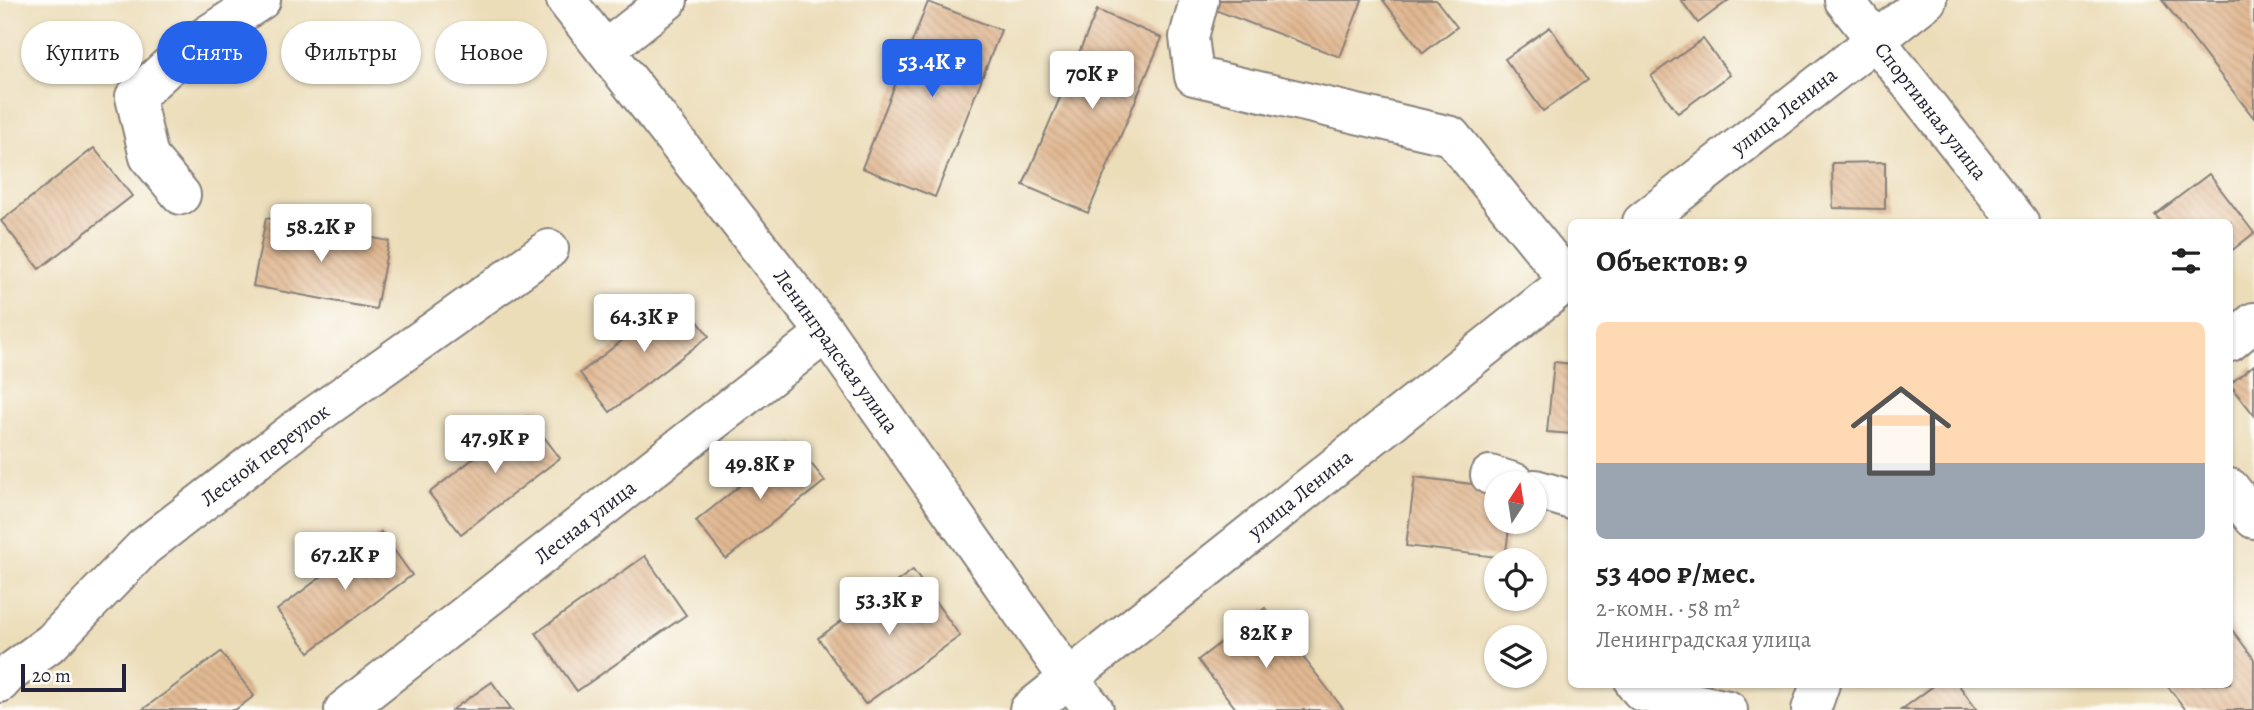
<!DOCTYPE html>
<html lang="ru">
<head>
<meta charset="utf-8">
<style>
	:root { --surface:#fff; --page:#f2f2f2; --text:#222; --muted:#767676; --line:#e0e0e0; --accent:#2563eb }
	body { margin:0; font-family:Alegreya,serif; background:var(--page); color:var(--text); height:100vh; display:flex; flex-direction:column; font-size:26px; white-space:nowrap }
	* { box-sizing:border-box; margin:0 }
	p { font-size:23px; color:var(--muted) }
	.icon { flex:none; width:38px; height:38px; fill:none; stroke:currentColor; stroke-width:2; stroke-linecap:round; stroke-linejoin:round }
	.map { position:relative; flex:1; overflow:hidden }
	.details { position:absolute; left:1568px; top:219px; width:665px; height:469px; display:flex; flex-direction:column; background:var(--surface); border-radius:10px; box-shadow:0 2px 5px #0004 }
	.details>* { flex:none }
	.hud { position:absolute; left:21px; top:21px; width:665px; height:63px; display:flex; gap:14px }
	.needle { width:46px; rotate:12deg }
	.tools { position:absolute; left:1484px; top:471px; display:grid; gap:14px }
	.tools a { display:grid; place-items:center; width:63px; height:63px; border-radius:50%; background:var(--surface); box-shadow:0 2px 5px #0004; font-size:35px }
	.scale { position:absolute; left:21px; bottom:18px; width:105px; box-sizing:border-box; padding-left:7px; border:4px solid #22223b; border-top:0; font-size:19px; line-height:24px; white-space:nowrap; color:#22223b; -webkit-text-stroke:5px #fdfcf7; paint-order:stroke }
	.price { position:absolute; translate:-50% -60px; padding:0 16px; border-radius:7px; background:#fff; color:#222; font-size:23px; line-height:46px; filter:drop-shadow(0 2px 4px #0008) }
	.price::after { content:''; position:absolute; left:50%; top:42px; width:21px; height:16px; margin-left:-10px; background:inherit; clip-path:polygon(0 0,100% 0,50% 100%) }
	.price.current { background:var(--accent); color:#fff }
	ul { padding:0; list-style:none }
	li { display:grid; align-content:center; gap:14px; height:371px; padding:0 28px }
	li+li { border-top:2px solid var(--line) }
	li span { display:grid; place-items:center; height:217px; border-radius:10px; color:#555 }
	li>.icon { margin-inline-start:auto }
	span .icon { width:126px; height:126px; fill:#fffc; stroke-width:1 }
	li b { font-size:30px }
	h2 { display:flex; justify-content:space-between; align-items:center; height:84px; padding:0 28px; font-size:30px }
	.tag { padding:0 24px; border-radius:32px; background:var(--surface); box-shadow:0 2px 5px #0004; font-size:24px; line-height:63px }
	.tag.current { background:var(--accent); color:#fff }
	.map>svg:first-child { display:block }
</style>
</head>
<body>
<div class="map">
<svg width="2254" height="710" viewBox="0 0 2254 710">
	<defs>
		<pattern id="building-back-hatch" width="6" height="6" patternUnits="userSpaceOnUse" patternTransform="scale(1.75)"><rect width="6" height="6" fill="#e1b892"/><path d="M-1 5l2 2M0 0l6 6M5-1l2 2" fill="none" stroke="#c19e7f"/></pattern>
	</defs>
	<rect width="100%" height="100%" fill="#fdfcf7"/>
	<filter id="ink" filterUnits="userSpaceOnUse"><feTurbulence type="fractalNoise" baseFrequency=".0143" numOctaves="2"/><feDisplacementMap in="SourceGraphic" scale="14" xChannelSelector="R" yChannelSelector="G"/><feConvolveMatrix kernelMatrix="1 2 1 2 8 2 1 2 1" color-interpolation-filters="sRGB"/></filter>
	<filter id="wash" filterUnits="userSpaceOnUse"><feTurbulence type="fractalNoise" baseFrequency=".00686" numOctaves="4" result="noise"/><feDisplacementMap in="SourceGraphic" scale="28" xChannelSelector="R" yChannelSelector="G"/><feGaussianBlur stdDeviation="1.57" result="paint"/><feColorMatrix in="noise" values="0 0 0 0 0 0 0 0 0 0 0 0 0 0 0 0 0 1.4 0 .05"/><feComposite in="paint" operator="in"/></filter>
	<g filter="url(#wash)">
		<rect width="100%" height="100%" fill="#ecddb9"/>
		<g id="blocks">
			<g fill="url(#building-back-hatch)">
				<polygon points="1209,0 1362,0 1340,57 1207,7"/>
				<polygon points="1383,0 1436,0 1457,27 1423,53"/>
				<polygon points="1681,0 1729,0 1698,23"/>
				<polygon points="2162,0 2254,0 2254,118"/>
				<polygon points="928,2 1001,30 935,197 862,168"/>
				<polygon points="1097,10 1162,38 1088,213 1023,185"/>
				<polygon points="1550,27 1587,80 1543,111 1505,59"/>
				<polygon points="1703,39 1730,75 1678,113 1651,76"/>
				<polygon points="94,148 132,196 39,269 1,221"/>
				<polygon points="1885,162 1885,209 1833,208 1832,163"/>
				<polygon points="2209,174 2254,233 2230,252 2230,222 2161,222 2155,215"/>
				<polygon points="266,218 389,241 376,309 253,286"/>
				<polygon points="679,297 709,336 610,412 580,373"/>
				<polygon points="1554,362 1572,364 1572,434 1547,432"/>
				<polygon points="2254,365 2254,415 2230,384"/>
				<polygon points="528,416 560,458 461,534 429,493"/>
				<polygon points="794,442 825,481 726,559 696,521"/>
				<polygon points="1415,477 1496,487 1496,522 1510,522 1505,558 1406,546"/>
				<polygon points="381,532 412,575 309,652 277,610"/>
				<polygon points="645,556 686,615 577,691 536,633"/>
				<polygon points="913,570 960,636 865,704 818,638"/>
				<polygon points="1265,608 1344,710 1237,710 1198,660"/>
				<polygon points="2230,627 2254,659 2254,710 2186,710 2166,684 2230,684"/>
				<polygon points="221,652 254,696 235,710 142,710"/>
				<polygon points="492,682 512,710 452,710"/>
				<polygon points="1936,684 1958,684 1977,710 1901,710"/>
			</g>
		</g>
	</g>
	<g filter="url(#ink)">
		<use href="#blocks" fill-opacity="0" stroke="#87807a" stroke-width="2"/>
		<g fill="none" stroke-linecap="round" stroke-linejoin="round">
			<defs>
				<g id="minor">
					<polyline points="566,0 826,333 1069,679 1094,710"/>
					<polyline points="1199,0 1189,37 1194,76 1451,136 1568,280"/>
					<polyline points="1844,0 2019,222"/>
					<polyline points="605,50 668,0"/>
					<polyline points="181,195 149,157 135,97 191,46 261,0"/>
					<polyline points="1642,222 1927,0"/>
					<polyline points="2230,342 2254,322"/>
					<polyline points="1490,475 1516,483"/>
					<polyline points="2230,488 2254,519"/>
					<polyline points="1535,489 1572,500"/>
					<polyline points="0,683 7,675 52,642 144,547 303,424 549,249"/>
					<polyline points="1635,684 1642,692 1728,710"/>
					<polyline points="344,710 826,333"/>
					<polyline points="1029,710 1572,278"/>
					<polyline points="1811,710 1820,684"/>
				</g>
			</defs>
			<use href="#minor" stroke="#87807a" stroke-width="42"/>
			<use href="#minor" stroke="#fff" stroke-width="38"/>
		</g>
	</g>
	<g text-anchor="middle" stroke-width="5" stroke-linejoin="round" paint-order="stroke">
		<g font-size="21" fill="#22223b" stroke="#fdfcf7">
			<text transform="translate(1784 111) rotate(-38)" y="7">улица Ленина</text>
			<text transform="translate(1931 111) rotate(52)" y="7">Спортивная улица</text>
			<text transform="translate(836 351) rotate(54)" y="7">Ленинградская улица</text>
			<text transform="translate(265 455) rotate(-37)" y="7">Лесной переулок</text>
			<text transform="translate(1300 494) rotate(-39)" y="7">улица Ленина</text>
			<text transform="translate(585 522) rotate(-38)" y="7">Лесная улица</text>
		</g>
	</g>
</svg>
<div class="tools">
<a><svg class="needle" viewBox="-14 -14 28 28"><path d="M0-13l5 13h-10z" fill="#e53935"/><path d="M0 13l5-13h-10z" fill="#767676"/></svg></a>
<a><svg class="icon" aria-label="locate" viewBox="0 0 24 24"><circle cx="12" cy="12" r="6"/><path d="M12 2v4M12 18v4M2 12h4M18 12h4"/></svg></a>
<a><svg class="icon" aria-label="layers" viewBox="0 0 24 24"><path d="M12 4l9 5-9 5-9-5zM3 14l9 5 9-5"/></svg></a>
</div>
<div class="scale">20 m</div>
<b class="price current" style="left:932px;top:99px">53.4K ₽</b>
<b class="price" style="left:1092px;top:111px">70K ₽</b>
<b class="price" style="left:321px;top:264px">58.2K ₽</b>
<b class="price" style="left:644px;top:354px">64.3K ₽</b>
<b class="price" style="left:495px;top:475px">47.9K ₽</b>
<b class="price" style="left:760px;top:501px">49.8K ₽</b>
<b class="price" style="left:345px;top:592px">67.2K ₽</b>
<b class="price" style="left:889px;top:637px">53.3K ₽</b>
<b class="price" style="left:1266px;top:670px">82K ₽</b>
<div class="hud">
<a class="tag">Купить</a>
<a class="tag current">Снять</a>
<a class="tag">Фильтры</a>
<a class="tag">Новое</a>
</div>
<section class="details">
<h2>Объектов: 9<svg class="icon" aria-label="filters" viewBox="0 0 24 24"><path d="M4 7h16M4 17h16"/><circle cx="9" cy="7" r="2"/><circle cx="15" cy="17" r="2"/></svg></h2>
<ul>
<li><span style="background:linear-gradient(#ffd9b3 65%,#9aa5b1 0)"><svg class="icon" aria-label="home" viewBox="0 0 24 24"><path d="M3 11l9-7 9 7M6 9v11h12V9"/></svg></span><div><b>53 400 ₽/мес.</b><p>2-комн. · 58 m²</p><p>Ленинградская улица</p></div></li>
</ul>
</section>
</div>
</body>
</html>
